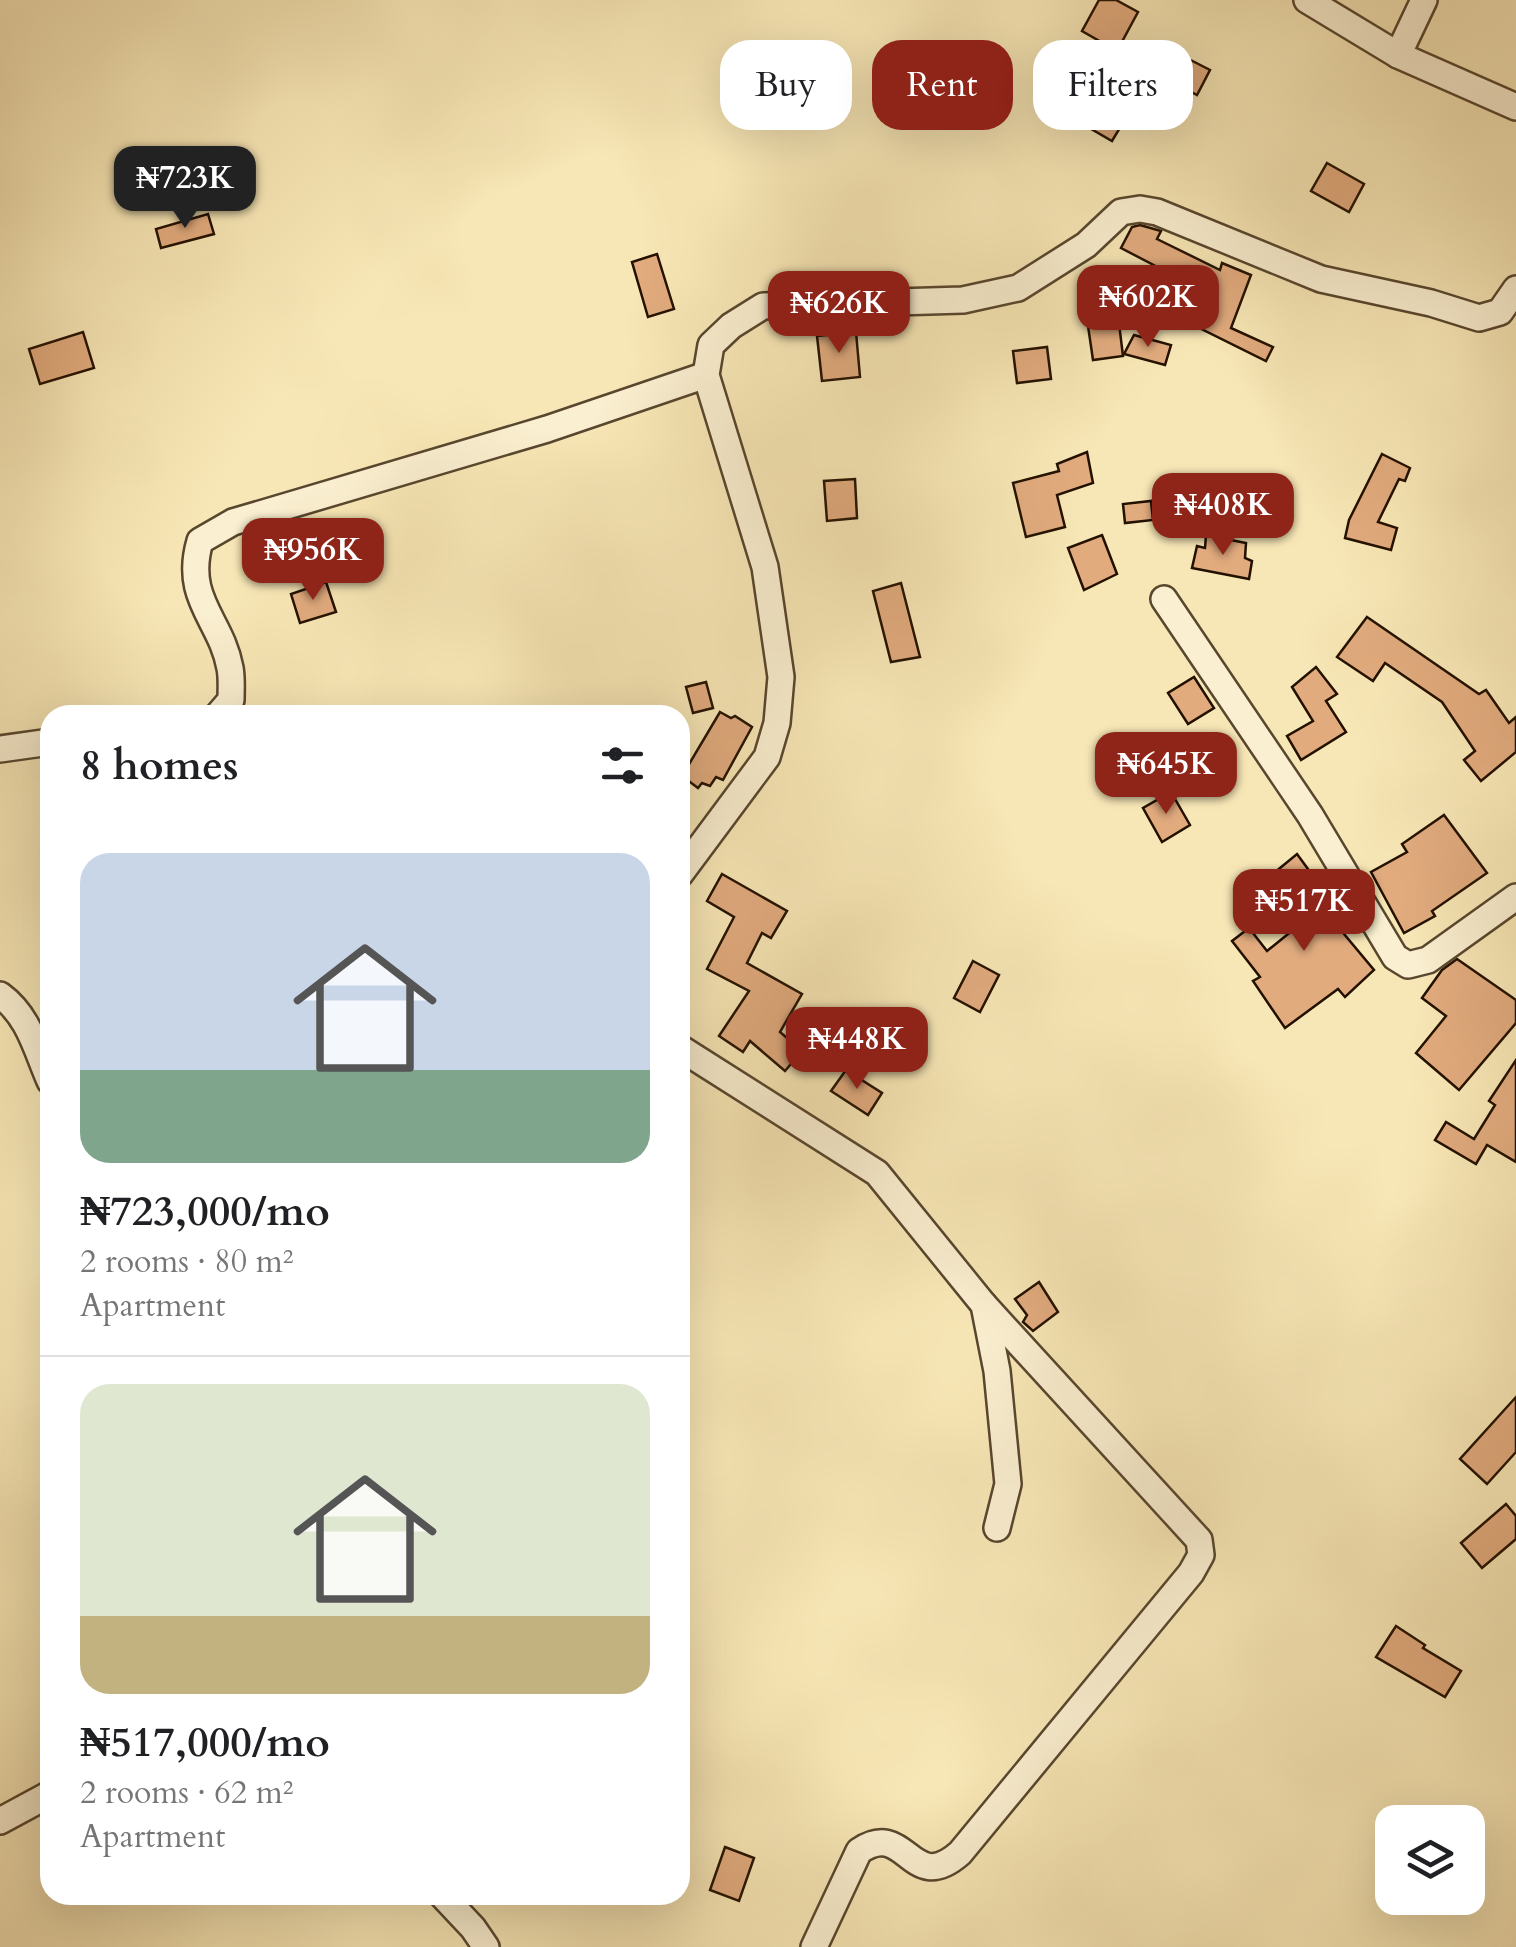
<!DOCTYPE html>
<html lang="en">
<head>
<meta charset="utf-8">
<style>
	:root { --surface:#fff; --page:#f6f6f6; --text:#202124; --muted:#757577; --line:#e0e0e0; --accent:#8f2418 }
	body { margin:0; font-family:Cardo,serif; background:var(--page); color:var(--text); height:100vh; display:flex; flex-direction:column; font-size:38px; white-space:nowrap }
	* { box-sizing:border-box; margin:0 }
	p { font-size:32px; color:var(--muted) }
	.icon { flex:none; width:55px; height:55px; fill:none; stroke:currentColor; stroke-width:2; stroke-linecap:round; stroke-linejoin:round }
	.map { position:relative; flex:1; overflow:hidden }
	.sheet { position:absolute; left:40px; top:705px; width:650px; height:1200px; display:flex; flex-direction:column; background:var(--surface); border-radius:30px; box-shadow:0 10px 40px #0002 }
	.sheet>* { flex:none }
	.banner { position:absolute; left:720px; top:40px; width:645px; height:90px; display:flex; gap:20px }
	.tools { position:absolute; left:1375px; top:1805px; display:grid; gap:20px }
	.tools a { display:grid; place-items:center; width:110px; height:110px; border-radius:20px; background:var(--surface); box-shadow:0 10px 40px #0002; font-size:50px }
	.price { position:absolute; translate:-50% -85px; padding:0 22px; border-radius:20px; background:var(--accent); color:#fff; font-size:32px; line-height:65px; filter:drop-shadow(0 2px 5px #0008) }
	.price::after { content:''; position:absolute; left:50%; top:60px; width:30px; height:22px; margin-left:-15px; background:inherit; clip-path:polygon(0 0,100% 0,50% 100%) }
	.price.active { background:#222; color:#fff }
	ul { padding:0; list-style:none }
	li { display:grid; align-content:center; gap:20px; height:530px; padding:0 40px }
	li+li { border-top:2px solid var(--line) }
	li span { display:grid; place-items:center; height:310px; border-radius:30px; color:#555 }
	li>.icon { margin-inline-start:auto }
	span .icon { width:180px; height:180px; fill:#fffc; stroke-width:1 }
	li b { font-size:42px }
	h2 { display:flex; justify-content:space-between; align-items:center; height:120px; padding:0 40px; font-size:42px }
	.tag { padding:0 35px; border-radius:30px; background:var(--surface); box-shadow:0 10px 40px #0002; font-size:35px; line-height:90px }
	.tag.active { background:var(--accent); color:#fff }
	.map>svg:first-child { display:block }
</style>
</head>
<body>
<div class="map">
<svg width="1516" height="1947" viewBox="0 0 1516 1947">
	<rect width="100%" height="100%" fill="#f8e7b6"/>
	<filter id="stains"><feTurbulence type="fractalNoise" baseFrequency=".002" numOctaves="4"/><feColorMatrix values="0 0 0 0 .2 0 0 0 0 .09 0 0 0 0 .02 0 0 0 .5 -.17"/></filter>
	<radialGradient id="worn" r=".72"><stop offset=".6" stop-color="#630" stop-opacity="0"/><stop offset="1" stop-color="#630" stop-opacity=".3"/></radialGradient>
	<g fill="#e1ab7e" stroke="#231100" stroke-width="2.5">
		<polygon points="1099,0 1116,0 1138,12 1117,51 1082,31"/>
		<polygon points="1173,51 1210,70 1197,95 1160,75"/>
		<polygon points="1114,67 1145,86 1112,141 1081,123"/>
		<polygon points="1327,163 1364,184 1349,212 1311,191"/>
		<polygon points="208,214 214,234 161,248 156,229"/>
		<polygon points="1140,225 1161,231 1157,239 1220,270 1222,263 1251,275 1231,328 1273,347 1266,361 1149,303 1165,271 1121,248 1132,227"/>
		<polygon points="657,254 674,309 648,317 632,262"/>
		<polygon points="1117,307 1123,356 1093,360 1086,312"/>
		<polygon points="83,332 94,368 40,384 29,349"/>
		<polygon points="856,332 860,377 822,381 817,336"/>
		<polygon points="1134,335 1171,345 1165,365 1124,354"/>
		<polygon points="1047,347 1051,379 1017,383 1013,351"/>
		<polygon points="1087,452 1093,483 1057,495 1065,527 1026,537 1013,483 1059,471 1057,464"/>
		<polygon points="1382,454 1410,468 1405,481 1399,479 1378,522 1397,528 1391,550 1345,538 1349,520"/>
		<polygon points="855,479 857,518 827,521 824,481"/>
		<polygon points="1151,501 1153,520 1125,523 1123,504"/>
		<polygon points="1102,535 1117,574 1084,590 1068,548"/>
		<polygon points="1206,535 1246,543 1245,558 1252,561 1249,579 1192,568 1197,546 1205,548"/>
		<polygon points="326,582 336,612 300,623 291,594"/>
		<polygon points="901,583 920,657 891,662 873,591"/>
		<polygon points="1367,617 1479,694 1486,690 1509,723 1516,717 1516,752 1481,781 1464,760 1475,751 1442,702 1385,663 1373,681 1337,657"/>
		<polygon points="1316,667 1337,694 1326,701 1346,732 1301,760 1287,736 1313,721 1292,687"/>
		<polygon points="1194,677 1214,708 1188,724 1168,693"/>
		<polygon points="706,682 713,708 693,713 686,687"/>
		<polygon points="720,712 731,718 735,716 752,727 723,780 716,777 710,786 702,783 698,788 682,776"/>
		<polygon points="1171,792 1190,825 1162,842 1143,808"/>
		<polygon points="1444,815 1487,873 1432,911 1435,916 1404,933 1371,872 1407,852 1402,844"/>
		<polygon points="1297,854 1324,891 1314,898 1374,970 1345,997 1338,989 1285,1028 1253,981 1260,977 1232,941 1249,928 1267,951 1309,917 1274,873"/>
		<polygon points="722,874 787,911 771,938 762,933 747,963 802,994 780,1032 802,1051 785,1071 750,1041 743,1052 719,1036 749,991 707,969 734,917 707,901"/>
		<polygon points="1457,959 1516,1000 1516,1023 1459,1090 1416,1053 1446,1016 1422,998 1442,970"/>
		<polygon points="973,961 999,975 980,1012 954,998"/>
		<polygon points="1516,1060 1516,1162 1487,1145 1476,1164 1435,1140 1446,1122 1474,1139 1495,1105 1489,1101"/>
		<polygon points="846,1070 882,1093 868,1115 831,1091"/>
		<polygon points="1039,1282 1058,1312 1033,1331 1023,1322 1027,1315 1015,1299"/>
		<polygon points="1516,1397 1516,1452 1487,1484 1460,1459"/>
		<polygon points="1506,1504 1516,1516 1516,1539 1482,1568 1461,1543"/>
		<polygon points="1396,1626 1425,1645 1423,1648 1461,1671 1445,1697 1376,1657"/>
		<polygon points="725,1847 754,1858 739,1901 710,1890"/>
	</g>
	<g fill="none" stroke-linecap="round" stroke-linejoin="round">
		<defs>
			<g id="minor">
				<polyline points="1307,0 1398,55 1516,107"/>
				<polyline points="1398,55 1424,0"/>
				<polyline points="1164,599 1310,815 1395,957 1408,965 1428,960 1516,897"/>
				<path d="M218,715L231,700C231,690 232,678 230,668C221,619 183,599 200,541L233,522L547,429L706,375"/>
				<polyline points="0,749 50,742"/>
				<polyline points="680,874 767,757 777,723 781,677 765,567 706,375 711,345 731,326 763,306 963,300 1018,288 1086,245 1121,212 1140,209 1157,212 1321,279 1431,303 1479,318 1500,312 1516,289"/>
				<path d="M0,995C29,1016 36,1049 50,1081"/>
				<polyline points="680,1048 877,1173 984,1305 997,1371 1008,1484 997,1528"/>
				<polyline points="0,1821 50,1794"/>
				<polyline points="442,1895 473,1928 486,1947"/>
				<path d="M814,1947L859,1851C907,1818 910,1897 960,1853L1191,1573L1201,1555L1199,1540L984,1305"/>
			</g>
		</defs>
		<use href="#minor" stroke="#58462e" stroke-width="30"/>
		<use href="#minor" stroke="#faefd0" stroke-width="25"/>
	</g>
	<rect width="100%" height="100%" filter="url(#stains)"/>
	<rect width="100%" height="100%" fill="url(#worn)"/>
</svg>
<div class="tools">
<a><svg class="icon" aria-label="layers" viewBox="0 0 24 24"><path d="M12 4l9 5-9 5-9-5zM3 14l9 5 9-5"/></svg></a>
</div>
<b class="price active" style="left:185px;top:231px">₦723K</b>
<b class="price" style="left:1148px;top:350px">₦602K</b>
<b class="price" style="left:839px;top:356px">₦626K</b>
<b class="price" style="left:1223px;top:558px">₦408K</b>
<b class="price" style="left:313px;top:603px">₦956K</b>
<b class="price" style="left:1166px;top:817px">₦645K</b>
<b class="price" style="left:1304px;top:954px">₦517K</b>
<b class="price" style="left:857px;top:1092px">₦448K</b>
<div class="banner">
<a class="tag">Buy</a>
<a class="tag active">Rent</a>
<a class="tag">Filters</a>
</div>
<section class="sheet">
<h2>8 homes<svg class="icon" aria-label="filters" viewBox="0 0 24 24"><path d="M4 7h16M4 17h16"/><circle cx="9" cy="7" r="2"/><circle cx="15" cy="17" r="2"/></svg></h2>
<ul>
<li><span style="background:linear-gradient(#c9d6e8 70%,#7fa58c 0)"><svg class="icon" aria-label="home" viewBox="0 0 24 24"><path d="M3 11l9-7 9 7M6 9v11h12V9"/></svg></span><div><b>₦723,000/mo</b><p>2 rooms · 80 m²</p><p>Apartment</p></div></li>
<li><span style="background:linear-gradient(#dfe7d0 75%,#c2b280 0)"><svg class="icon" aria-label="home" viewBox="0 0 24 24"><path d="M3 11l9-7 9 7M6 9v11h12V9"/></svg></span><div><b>₦517,000/mo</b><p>2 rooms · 62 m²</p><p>Apartment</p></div></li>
</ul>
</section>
</div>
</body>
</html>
